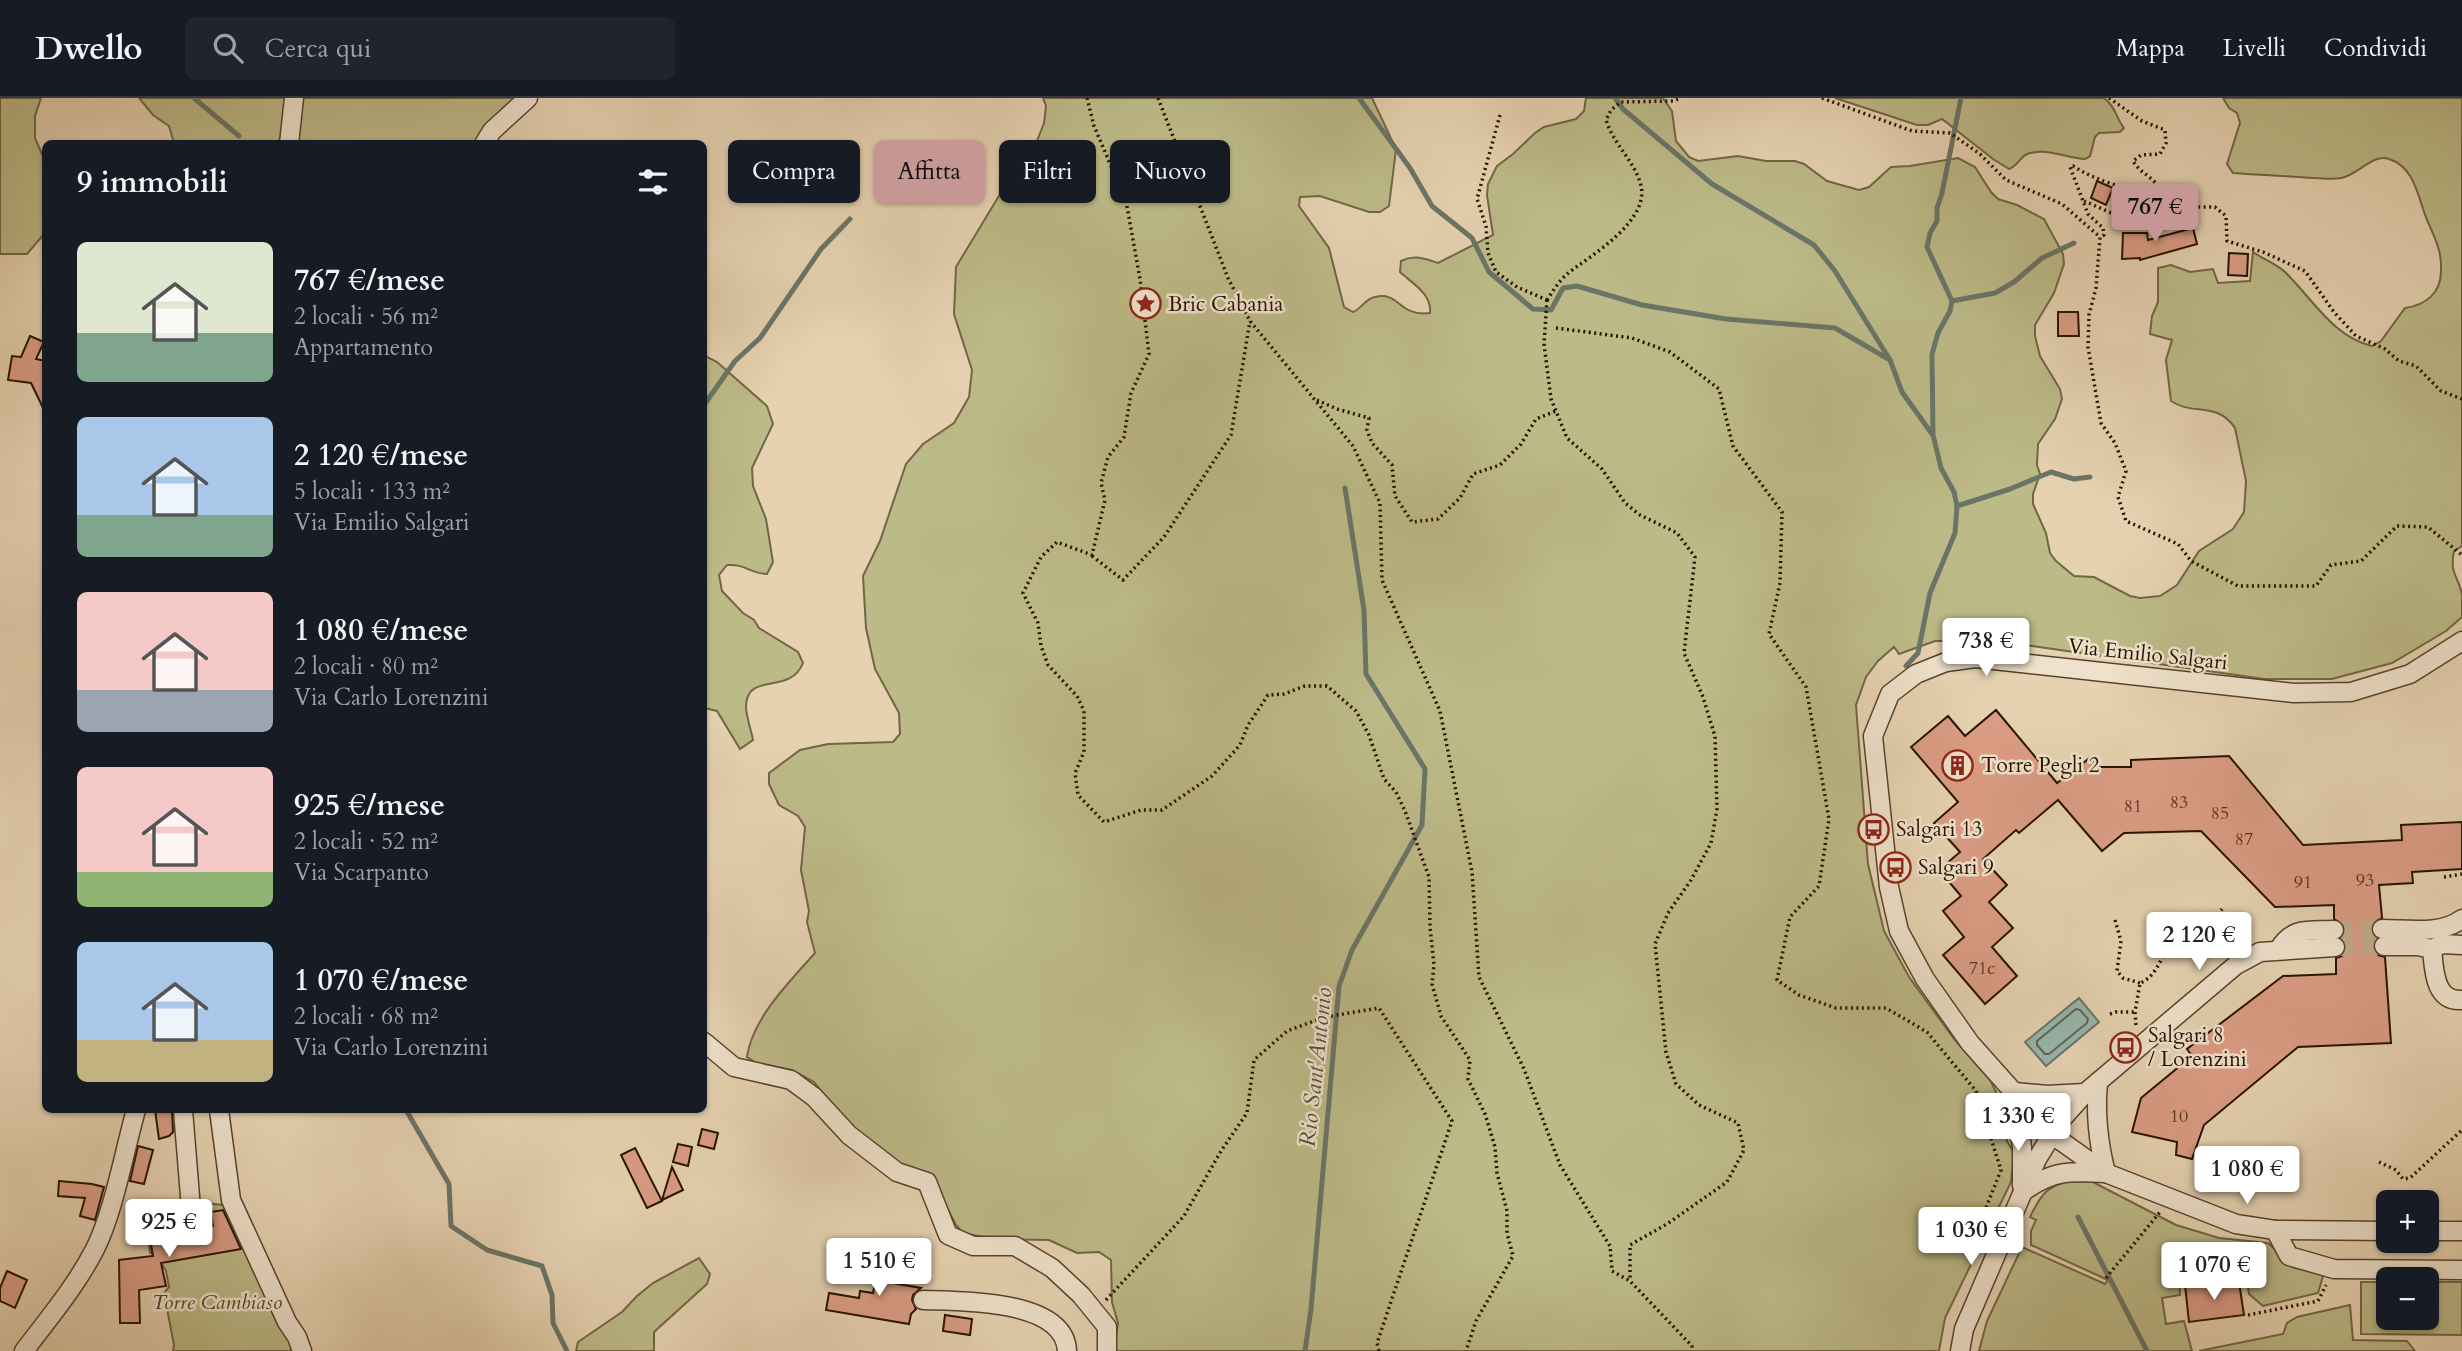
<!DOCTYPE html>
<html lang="it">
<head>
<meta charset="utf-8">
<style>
	:root { --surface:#171b24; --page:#20242c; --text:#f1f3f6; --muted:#9ea1a6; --line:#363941; --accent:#c59692 }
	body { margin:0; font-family:Cardo,serif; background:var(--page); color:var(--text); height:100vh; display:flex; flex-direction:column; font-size:26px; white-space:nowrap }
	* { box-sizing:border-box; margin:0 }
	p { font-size:23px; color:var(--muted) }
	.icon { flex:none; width:38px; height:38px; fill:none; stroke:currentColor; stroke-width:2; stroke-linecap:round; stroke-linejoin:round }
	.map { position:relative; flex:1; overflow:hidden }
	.details { position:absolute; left:42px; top:42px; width:665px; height:973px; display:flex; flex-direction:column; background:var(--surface); border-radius:10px; box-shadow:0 2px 5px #0004 }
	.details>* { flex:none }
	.top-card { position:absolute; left:728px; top:42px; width:665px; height:63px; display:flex; gap:14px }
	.controls { position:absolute; left:2376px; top:1092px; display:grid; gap:14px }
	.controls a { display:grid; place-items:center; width:63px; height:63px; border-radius:10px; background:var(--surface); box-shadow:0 2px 5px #0004; font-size:35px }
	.price { position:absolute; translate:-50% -60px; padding:0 16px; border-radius:7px; background:#fff; color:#222; font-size:23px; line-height:46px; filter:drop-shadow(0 2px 4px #0008) }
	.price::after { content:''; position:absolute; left:50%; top:42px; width:21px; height:16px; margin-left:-10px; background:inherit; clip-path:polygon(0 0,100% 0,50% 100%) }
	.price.current { background:var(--accent); color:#111 }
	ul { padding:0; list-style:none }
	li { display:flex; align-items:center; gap:21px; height:175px; padding:0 35px }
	li span { display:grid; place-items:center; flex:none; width:196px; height:140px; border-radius:10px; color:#555 }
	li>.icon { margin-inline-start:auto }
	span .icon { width:84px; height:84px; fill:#fffc; stroke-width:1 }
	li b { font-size:30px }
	h2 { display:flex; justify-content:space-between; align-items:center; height:84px; padding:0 35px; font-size:30px }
	.chip { padding:0 24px; border-radius:10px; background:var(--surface); box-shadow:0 2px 5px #0004; font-size:24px; line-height:63px }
	.chip.current { background:var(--accent); color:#111 }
	header { display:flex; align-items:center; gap:42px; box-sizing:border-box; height:98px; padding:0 35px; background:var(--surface); border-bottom:2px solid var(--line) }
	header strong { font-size:33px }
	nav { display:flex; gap:38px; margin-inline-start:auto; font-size:24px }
	.search { width:490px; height:63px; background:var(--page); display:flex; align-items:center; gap:18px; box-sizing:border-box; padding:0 24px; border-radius:10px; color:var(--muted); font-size:26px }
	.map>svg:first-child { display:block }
</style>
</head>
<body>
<header>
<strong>Dwello</strong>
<div class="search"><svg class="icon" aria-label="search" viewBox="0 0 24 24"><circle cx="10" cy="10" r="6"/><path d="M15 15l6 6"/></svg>Cerca qui</div>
<nav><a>Mappa</a><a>Livelli</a><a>Condividi</a></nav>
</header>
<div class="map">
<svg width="2462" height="1253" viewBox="0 0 2462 1253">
	<rect width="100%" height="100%" fill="#e6d2b1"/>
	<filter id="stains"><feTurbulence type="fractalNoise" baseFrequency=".00286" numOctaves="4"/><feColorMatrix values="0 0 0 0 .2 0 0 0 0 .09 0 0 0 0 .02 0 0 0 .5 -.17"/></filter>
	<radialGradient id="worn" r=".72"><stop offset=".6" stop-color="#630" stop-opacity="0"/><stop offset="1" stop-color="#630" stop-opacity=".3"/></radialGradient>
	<g fill="#bcba87" stroke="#726644" stroke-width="2">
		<polygon points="0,0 41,0 35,18 35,40 45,63 45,135 27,156 0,156"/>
		<polygon points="139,0 288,0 286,26 278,45 174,45 169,28 153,17"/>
		<polygon points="300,0 523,0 478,45 295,46"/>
		<path d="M1043,0H1372L1396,51L1389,108L1380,114H1369L1320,98L1300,99L1299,108L1329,150L1344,209L1353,214C1362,210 1365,201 1375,199C1400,193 1398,219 1430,215C1432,196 1413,186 1400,174L1401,163C1415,156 1425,161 1438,165L1493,137L1487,97L1488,86L1497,68L1513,56L1535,35L1544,29L1576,21L1584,13L1586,0H1663L1672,13L1676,43L1689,59L1698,63L1738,58L1766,63H1795L1804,66L1827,83L1859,92L1869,89L1891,69L1910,68L1958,60L1975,69L1991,94L1998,101L2017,107L2044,121L2063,156L2064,166L2054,195L2035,227V238L2040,258L2060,291L2062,301L2055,321L2038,346L2037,367L2040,376L2033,396V406L2046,435L2050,455L2056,463L2074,478L2094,479L2130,498L2140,500L2160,498L2177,487L2199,453L2233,431L2244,414L2246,383L2235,330C2217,303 2193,318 2171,303L2166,262L2172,242L2150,236L2152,218L2158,204V170L2171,167L2190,174L2213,171L2218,185L2250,183L2253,154C2263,161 2276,166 2285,174C2312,200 2334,240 2372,248L2381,243L2405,210C2426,207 2441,195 2441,173C2442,153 2435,140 2427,122C2418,100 2415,69 2389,61C2373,55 2358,77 2341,80C2333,82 2322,80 2314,80C2287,78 2260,77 2233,75L2227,66L2240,25L2237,15L2229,10L2223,0H2462V448L2454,453C2449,477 2459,478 2462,497C2462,504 2462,512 2462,519L2446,533L2392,565L2332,581H2264L1997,543H1935L1899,556L1894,549L1878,563L1866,579L1856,607L1868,766L1884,833L1909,879L1954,941L1990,982L2004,1010L2007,1043L2014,1055L2011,1084L1945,1220L1939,1253H1114L1118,1225L1112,1204L1111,1162L1099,1154L1077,1155L1049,1142L994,1141L963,1135L956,1127L934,1085L880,1053L852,1032L814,984L792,972L756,965L747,959C752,921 790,883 815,855L807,824L809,813L801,772L805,729L798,718L779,707L769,686V675L800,652L828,646L893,644L900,636L899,615L875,571L866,530L863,478L880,443L906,366L923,346L954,325L969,299L972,272L954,216L956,169L1014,73L1035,48L1044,25L1046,8Z"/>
		<path d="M1835,0H2104C2116,9 2116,20 2124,30L2120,34L2099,35L2095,39L2090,58L2085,61C2066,60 2047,49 2027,56C2019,60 2018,68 2009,71L1993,61L1942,21L1928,27H1917Z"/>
		<path d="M704,253L707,259L717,264L767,308L773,326L752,370L753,388L766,421L773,464L767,476C750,476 747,466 727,467L719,477L722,493L743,515L754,522L759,530L798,554L803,565C790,598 747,573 746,608C746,619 751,631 753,642L740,651L717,613L704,610Z"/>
		<path d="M2076,1081L2089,1082L2176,1127L2219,1140L2268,1145L2295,1170L2322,1174L2323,1178L2318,1195L2263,1208L2249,1196L2245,1173C2230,1169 2184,1164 2180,1185C2179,1189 2180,1193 2180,1197L2162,1200L2166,1226L2184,1223L2192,1253H1979L1987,1223L2022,1149L2105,1186L2108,1182L2031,1147V1133L2036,1122L2030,1119C2042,1094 2048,1087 2076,1081Z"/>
		<polygon points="206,1105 230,1108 298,1253 173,1253 174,1247 164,1195 169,1189 166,1173 157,1157 150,1155 144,1114"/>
		<polygon points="699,1160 710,1176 707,1186 654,1234 654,1253 576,1253 578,1244 622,1214 637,1198 653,1185"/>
		<polygon points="2361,1184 2389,1184 2389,1220 2427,1220 2427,1184 2462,1184 2462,1237 2361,1236"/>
		<polygon points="2350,1207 2353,1242 2407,1243 2415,1253 2199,1253 2283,1236 2287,1225 2297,1219"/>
	</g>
	<polygon fill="#96b7ad" stroke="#6a7568" stroke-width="2" points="2079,900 2099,924 2046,968 2025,944"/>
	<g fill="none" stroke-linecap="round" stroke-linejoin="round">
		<polygon stroke="#5f6457" stroke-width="2" points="2076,911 2080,912 2088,921 2087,925 2049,956 2045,956 2037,947 2037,943"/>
		<g stroke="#6a7568" stroke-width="5">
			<polyline points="194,0 239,38"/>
			<polyline points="1359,0 1410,70 1432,108 1472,140 1489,174 1533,211 1551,212 1563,190 1577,188 1642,207 1726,221 1835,230 1890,262"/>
			<polyline points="1615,0 1623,11 1712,86 1814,147 1835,173 1890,262 1902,294 1932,336"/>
			<polyline points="1952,203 1995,195 2014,184 2042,160 2074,145"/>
			<polyline points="704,307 735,263 760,240 821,151 850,121"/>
			<polyline points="1957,408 2010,391 2051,374 2074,381 2090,379"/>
			<polyline points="1906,568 1918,555 1930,495 1955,435 1957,408 1954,394 1941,370 1933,337 1932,256 1938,235 1950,213 1952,203 1927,149 1930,135 1937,123 1937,110 1942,95 1961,0"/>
			<polyline points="406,1012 449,1086 451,1128 487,1152 542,1168 552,1197 553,1225 567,1253"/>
			<polyline points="2078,1119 2147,1253"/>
			<polyline points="1305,1253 1311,1211 1339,888 1352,852 1422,727 1425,671 1366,576 1364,512 1345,390"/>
		</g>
	</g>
	<g fill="#db9d85" stroke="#281201" stroke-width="2">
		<polygon points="2097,83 2113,90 2106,107 2091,100"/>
		<polygon points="2193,130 2197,146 2140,162 2140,160 2122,161 2123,135 2147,135 2148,142"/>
		<polygon points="2229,155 2248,156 2247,178 2228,177"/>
		<polygon points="2058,214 2078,214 2079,238 2058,238"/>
		<polygon points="30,238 44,244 36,261 46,263 46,316 31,285 8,282 12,258 21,259"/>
		<polygon points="1996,612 2057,685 2091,659 2099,669 2131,669 2131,662 2229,658 2303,747 2402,742 2401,727 2462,724 2462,771 2412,774 2413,785 2379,787 2382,820 2373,825 2371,831 2376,840 2373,847 2374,853 2378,857 2385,859 2391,945 2298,949 2204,1027 2192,1061 2176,1057 2177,1044 2132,1034 2141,1000 2192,958 2187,951 2283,878 2336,876 2336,860 2342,858 2346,849 2342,840 2345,832 2344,827 2334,821 2334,807 2275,809 2201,733 2124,735 2102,753 2058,702 2019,735 2016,732 1983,761 2007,787 1989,804 2013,830 1992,849 2017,878 1985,906 1943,857 1964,839 1943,813 1961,798 1939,772 1960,754 1934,725 1958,704 1911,649 1948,618 1965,638"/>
		<polygon points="155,1012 172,1012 173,1034 169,1038 159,1041"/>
		<polygon points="702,1031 718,1035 714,1051 698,1047"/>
		<polygon points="678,1046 692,1049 688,1068 673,1064"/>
		<polygon points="138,1048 153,1052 144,1086 130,1083"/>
		<polygon points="635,1050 662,1103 647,1110 621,1057"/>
		<polygon points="672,1069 683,1092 662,1102"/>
		<polygon points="59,1083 92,1086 104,1089 95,1122 80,1118 85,1100 58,1098"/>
		<polygon points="223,1112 241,1151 161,1165 166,1188 139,1192 140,1225 120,1225 119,1162 153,1158 147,1125 166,1122 169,1136 186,1133 194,1134 201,1130 213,1128 211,1114"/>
		<polygon points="880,1159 897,1162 892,1185 921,1190 913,1197 912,1202 916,1211 911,1216 909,1226 826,1212 829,1195 859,1200 860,1193 873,1195"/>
		<polygon points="7,1173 27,1182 15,1210 0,1203 0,1190"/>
		<polygon points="2239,1184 2244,1217 2189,1224 2185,1187 2200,1185 2201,1189"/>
		<polygon points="945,1217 972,1221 970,1237 943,1233"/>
	</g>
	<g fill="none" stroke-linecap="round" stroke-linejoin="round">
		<g stroke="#c0ac8e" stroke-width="18" stroke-dasharray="18 9" stroke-linecap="butt">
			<polyline points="2334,832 2382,831"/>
			<polyline points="2335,849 2384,848"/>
		</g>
		<defs>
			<g id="minor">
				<polyline points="289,46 294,0"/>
				<polyline points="484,46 492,33 528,0"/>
				<path d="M2382,831C2408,831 2441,837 2462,821"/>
				<polyline points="2384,848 2417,848 2432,851 2442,846 2462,847"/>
				<path d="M2279,851C2293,828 2310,833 2334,832"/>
				<path d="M2432,851C2434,871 2434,904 2462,902"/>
				<polyline points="704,944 734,969 791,982 814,999 849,1037 897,1074 927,1084 948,1137 973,1148 1015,1148 1052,1170 1081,1197 1107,1229 1107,1253"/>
				<path d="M2098,984C2095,1016 2098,1044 2106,1075"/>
				<polyline points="2014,994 2022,1049 2022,1088"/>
				<polyline points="2014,994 2047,997 2085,995"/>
				<polyline points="183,1012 192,1123"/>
				<polyline points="219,1012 231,1102 287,1224 297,1239 302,1253"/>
				<path d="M2024,1093C2053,1072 2071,1073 2106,1075"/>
				<polyline points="2275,1132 2289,1158 2334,1171 2462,1172"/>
				<polyline points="2389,1133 2275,1132 2236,1126 2106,1075 2051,1036 1970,945 1925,881 1899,833 1889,789 1873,638 1890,596 1916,576 1946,564 1975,560 2294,595 2351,594 2410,576 2462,543"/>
				<polyline points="2427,1133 2462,1133"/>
				<path d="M923,1202C959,1203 1065,1201 1067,1253"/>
				<path d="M24,1253C49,1220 76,1188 95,1151C114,1113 124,1054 136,1012"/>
				<polyline points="1960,1253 1964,1231 2037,1061 2061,1022 2085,995 2236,867 2260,854 2335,849"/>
			</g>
		</defs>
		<use href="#minor" stroke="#58422d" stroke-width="21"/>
		<g stroke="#281201" stroke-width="3.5" stroke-dasharray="2 3.5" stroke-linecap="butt">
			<polyline points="1087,0 1094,28 1126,103 1140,181 1149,256 1131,295 1124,339 1108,359 1101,385 1105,402 1092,457 1057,444 1041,459 1023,495 1038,525 1041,548 1048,567 1077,598 1084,613 1084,654 1075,675 1078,697 1104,724 1141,712 1162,712 1212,678 1240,647 1248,627 1268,597 1284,596 1305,588 1327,588 1356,613 1369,637 1384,681 1396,694 1405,713 1429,779 1430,829 1434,867 1432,886 1441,918 1470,962 1468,981 1485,1016 1495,1049 1497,1075 1507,1113 1507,1135 1513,1158 1476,1223 1466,1253"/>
			<polyline points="1158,0 1228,180 1250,223 1353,348 1380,405 1382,482 1440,613 1472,774 1479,879 1524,971 1560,1067 1610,1148 1612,1173 1630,1183 1692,1248 1691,1253"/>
			<polyline points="1822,0 1912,33 1950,35 1980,56 2006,82 2062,106 2100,139"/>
			<path d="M2109,0L2142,23L2165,32L2166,45L2160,56L2141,57L2133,63C2140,75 2150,77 2158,88L2152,96C2130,93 2092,81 2073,68L2070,69L2088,116L2103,130L2104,137L2100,139L2096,190L2089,217L2088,249L2101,325L2115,345L2126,373L2118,399L2126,423L2178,446L2191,463L2238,488H2316L2331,467L2361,463L2397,428L2428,429L2462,457"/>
			<polyline points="1500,17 1477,101 1486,128 1488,155 1496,174 1517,189 1547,202"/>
			<polyline points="2084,103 2125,121 2154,121 2176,109 2215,109 2226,118 2227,143 2263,154 2305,173 2334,214 2356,238 2385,251 2399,263 2416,268 2441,293 2462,301"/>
			<polyline points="1547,202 1544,246 1551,301 1567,340 1602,371 1625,405 1640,417 1677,435 1695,459 1684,555 1703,599 1715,638 1717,711 1711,745 1691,782 1668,815 1655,846 1666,954 1676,986 1699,1007 1738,1025 1744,1052 1727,1084 1667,1126 1630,1147 1630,1183"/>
			<path d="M1547,202C1553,193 1559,183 1567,176C1591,157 1653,122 1640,84C1633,62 1613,45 1606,22L1611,12L1621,4L1673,3L1681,0"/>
			<polyline points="1556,230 1632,240 1670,254 1719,291 1733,348 1782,414 1780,485 1769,536 1806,589 1829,721 1819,788 1790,819 1777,882 1799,897 1836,910 1886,910 1927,934 1976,993 2001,1072 1974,1140 1971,1165"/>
			<polyline points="1317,302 1337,311 1369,320 1367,332 1372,345 1392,367 1395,398 1412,424 1438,421 1460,400 1473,376 1500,367 1521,346 1536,321 1556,313"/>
			<polyline points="1092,458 1123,482 1164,439 1231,337 1250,223"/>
			<polyline points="2444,779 2462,776"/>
			<polyline points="2115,822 2121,843 2117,873 2123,880 2140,885"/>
			<polyline points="2110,916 2116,914 2135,914"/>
			<path d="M2136,927L2135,914L2140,885C2158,878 2159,859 2172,847C2189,831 2206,834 2222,811"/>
			<polyline points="2379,1064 2396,1072 2403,1081 2410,1080 2462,1032"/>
			<polyline points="2106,1180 2160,1114"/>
			<polyline points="1106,1202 1184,1118 1221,1053 1247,1015 1254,962 1287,933 1325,919 1379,910 1452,1023 1377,1245 1379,1253"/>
			<polyline points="2248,1217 2318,1203 2326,1187"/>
		</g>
		<use href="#minor" stroke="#efe2cc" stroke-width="18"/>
	</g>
	<defs>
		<symbol id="sight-ring" viewBox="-11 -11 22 22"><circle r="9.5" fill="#efe2cc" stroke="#8f2418" stroke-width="1.5"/><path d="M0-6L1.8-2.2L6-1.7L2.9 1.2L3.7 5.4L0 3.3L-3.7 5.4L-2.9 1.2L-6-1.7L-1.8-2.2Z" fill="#8f2418"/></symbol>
		<symbol id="building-ring" viewBox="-11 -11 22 22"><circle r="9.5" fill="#efe2cc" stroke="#8f2418" stroke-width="1.5"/><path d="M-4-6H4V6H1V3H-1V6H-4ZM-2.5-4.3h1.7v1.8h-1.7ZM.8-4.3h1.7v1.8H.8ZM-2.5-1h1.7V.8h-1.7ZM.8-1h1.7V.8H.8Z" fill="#8f2418"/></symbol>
		<symbol id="bus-ring" viewBox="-11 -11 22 22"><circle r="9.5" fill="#efe2cc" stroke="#8f2418" stroke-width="1.5"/><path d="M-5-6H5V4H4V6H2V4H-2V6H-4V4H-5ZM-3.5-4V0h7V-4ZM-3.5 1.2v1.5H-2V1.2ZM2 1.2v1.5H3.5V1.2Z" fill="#8f2418"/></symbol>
	</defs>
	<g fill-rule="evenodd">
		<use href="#sight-ring" x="1128" y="188" width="35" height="35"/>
		<use href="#building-ring" x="1940" y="650" width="35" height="35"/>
		<use href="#bus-ring" x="1856" y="714" width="35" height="35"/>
		<use href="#bus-ring" x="1878" y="752" width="35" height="35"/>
		<use href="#bus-ring" x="2108" y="932" width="35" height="35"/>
	</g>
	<g text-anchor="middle" stroke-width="5" stroke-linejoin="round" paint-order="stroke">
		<g font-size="18" fill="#553522">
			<text x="2179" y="710">83</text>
			<text x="2133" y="714">81</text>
			<text x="2220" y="721">85</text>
			<text x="2244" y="747">87</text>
			<text x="2365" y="788">93</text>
			<text x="2303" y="790">91</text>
			<text x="1982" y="876">71c</text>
			<text x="2179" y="1024">10</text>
		</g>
		<g font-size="21" fill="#281201" stroke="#efe2cc" text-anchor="start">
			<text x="1168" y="213">Bric Cabania</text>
			<text x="1981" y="674">Torre Pegli 2</text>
			<text x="1896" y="738">Salgari 13</text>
			<text x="1918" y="776">Salgari 9</text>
			<text x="2148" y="944">Salgari 8<tspan x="2148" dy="24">/ Lorenzini</tspan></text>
		</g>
		<g font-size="21" fill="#281201" stroke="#efe2cc">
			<text transform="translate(2148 556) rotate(6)" y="7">Via Emilio Salgari</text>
		</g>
		<g font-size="21" font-style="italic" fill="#544429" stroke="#efe2cc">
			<text x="217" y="1211">Torre Cambiaso</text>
		</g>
		<g font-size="23" font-style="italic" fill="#4e4c3d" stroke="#efe2cc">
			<text transform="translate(1315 969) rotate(-84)" y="8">Rio Sant'Antonio</text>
		</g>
	</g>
	<rect width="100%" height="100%" filter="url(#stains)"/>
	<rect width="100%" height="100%" fill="url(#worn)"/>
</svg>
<div class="controls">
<a>+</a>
<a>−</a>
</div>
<b class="price current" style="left:2155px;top:146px">767 €</b>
<b class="price" style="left:1986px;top:580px">738 €</b>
<b class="price" style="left:2199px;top:874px">2 120 €</b>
<b class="price" style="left:2018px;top:1055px">1 330 €</b>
<b class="price" style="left:2247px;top:1108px">1 080 €</b>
<b class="price" style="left:169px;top:1161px">925 €</b>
<b class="price" style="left:1971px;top:1169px">1 030 €</b>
<b class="price" style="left:879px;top:1200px">1 510 €</b>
<b class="price" style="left:2214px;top:1204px">1 070 €</b>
<div class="top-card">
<a class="chip">Compra</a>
<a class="chip current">Affitta</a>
<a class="chip">Filtri</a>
<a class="chip">Nuovo</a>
</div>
<section class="details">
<h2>9 immobili<svg class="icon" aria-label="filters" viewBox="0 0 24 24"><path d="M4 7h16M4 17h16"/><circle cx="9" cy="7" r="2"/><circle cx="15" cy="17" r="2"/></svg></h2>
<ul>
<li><span style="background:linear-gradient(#dfe7d0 65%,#7fa58c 0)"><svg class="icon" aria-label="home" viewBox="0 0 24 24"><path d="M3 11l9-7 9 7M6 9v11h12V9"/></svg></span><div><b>767 €/mese</b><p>2 locali · 56 m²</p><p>Appartamento</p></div></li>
<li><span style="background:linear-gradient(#a9c7e8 70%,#7fa58c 0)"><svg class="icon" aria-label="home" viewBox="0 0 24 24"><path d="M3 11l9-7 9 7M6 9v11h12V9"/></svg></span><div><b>2 120 €/mese</b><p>5 locali · 133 m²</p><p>Via Emilio Salgari</p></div></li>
<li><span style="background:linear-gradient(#f6c9c9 70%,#9aa5b1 0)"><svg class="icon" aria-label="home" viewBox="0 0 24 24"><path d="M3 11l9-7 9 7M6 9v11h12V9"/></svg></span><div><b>1 080 €/mese</b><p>2 locali · 80 m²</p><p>Via Carlo Lorenzini</p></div></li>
<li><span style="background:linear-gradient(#f6c9c9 75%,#8fb573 0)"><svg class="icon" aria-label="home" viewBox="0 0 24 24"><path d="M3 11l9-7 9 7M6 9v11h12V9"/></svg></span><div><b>925 €/mese</b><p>2 locali · 52 m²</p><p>Via Scarpanto</p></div></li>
<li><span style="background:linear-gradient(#a9c7e8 70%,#c2b280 0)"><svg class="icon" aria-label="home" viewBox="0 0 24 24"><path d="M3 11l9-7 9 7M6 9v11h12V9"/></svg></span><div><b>1 070 €/mese</b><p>2 locali · 68 m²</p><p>Via Carlo Lorenzini</p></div></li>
</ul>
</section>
</div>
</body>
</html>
